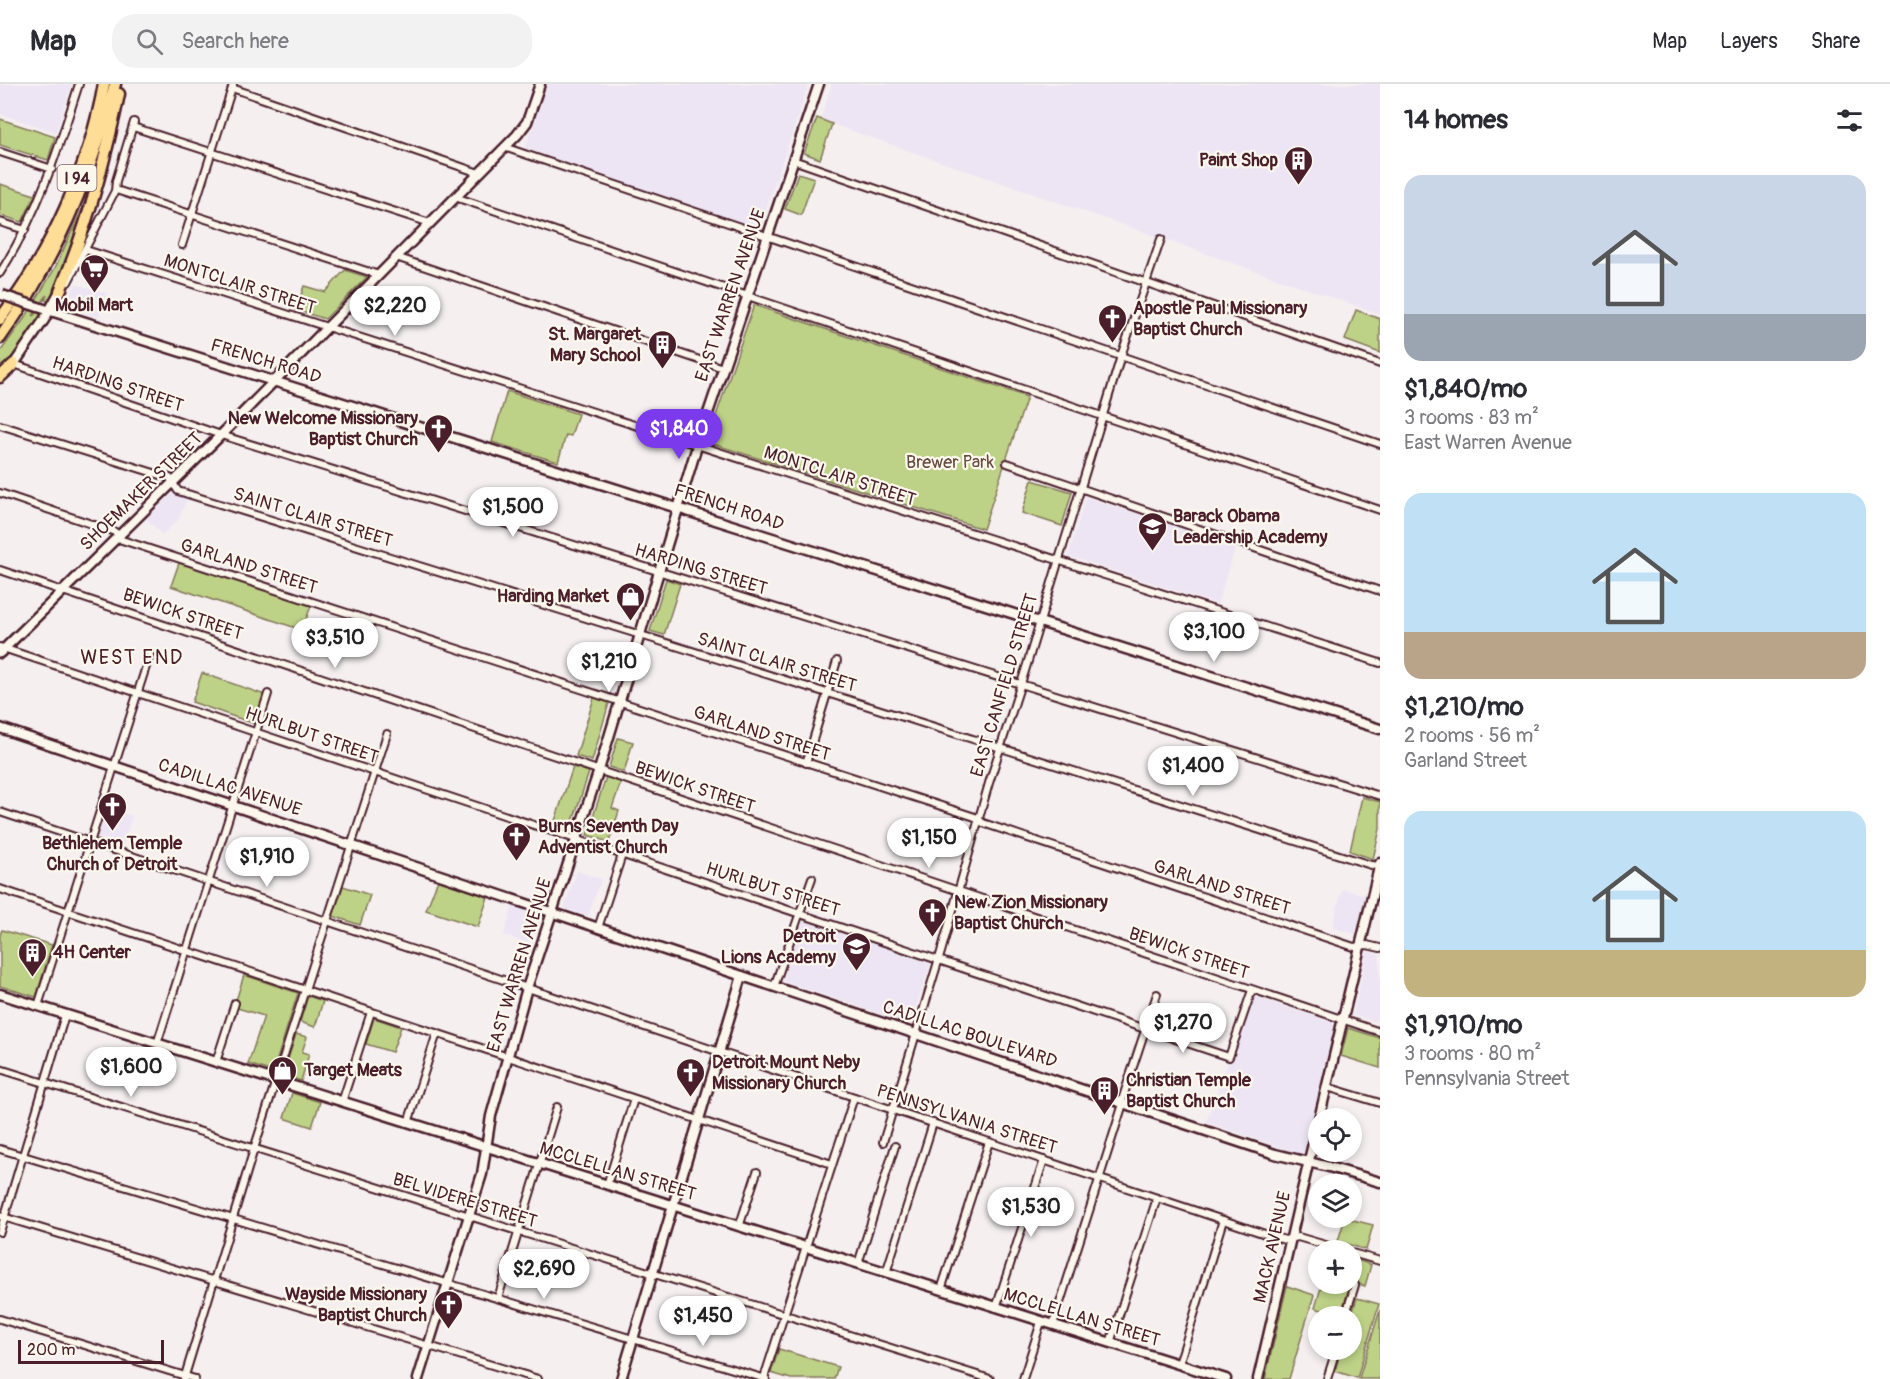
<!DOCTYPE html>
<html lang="en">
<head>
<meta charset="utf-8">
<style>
	:root { --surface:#fff; --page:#f2f2f3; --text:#2b2b33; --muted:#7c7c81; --line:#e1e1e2; --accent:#7c3aed }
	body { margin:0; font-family:Pangolin,sans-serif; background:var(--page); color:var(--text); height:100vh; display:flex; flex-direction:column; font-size:22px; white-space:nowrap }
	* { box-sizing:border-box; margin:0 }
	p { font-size:20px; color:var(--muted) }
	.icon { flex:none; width:33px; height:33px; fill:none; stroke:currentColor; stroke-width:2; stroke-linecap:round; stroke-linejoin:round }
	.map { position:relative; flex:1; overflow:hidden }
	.panel { display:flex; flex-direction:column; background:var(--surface); width:510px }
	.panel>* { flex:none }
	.controls { position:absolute; left:1308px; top:1024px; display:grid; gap:12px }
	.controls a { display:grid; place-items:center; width:54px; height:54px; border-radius:50%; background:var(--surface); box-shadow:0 3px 9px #0003; font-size:30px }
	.scale { position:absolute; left:18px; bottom:15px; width:146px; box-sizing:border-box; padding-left:6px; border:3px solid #4a1f2b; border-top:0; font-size:16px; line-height:21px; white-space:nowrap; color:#4a1f2b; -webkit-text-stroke:4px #fbf7ec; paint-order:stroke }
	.price { position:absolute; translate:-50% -51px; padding:0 14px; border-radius:21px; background:#fff; color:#222; font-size:20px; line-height:39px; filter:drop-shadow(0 2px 3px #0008) }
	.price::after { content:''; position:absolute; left:50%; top:36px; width:18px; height:14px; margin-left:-9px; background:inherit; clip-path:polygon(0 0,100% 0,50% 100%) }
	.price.current { background:var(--accent); color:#fff }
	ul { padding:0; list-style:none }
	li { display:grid; align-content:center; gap:12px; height:318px; padding:0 24px }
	li span { display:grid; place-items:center; height:186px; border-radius:18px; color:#555 }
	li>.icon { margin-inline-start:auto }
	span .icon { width:108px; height:108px; fill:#fffc; stroke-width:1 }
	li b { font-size:26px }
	h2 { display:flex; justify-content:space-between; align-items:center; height:72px; padding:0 24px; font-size:26px }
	header { display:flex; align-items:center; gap:36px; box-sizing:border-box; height:84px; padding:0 30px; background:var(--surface); border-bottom:2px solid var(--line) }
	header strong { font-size:28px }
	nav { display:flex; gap:33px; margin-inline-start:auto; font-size:21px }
	.search { width:420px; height:54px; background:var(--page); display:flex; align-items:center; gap:15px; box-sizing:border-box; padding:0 21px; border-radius:24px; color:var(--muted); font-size:22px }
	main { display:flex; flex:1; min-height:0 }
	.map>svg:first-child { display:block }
</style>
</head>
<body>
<header>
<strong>Map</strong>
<div class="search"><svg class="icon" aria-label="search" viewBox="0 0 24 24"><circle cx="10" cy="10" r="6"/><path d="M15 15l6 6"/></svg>Search here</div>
<nav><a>Map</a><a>Layers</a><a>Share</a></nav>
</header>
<main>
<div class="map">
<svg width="1380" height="1295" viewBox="0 0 1380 1295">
	<rect width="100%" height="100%" fill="#f5eff0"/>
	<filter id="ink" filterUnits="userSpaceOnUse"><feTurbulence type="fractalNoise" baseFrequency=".0167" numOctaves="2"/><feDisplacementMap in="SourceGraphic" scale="12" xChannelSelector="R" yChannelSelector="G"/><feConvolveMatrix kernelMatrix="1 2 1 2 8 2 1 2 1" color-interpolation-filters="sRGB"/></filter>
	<g filter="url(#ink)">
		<g fill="#eee5f4">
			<polygon points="0,0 72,0 56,48 0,30"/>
			<polygon points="547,0 801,0 808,3 759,145 525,64"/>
			<polygon points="832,0 1380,0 1380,230 820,36"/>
			<polygon points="76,200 106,209 99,233 63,221"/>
			<polygon points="173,409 188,413 178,436 162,451 146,434"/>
			<polygon points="1086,413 1236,462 1217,520 1068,472"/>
			<polygon points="107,724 132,732 123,761 97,753"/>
			<polygon points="577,787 601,795 588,832 564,824"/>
			<polygon points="1342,805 1366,811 1356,850 1332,844"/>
			<polygon points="513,821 535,830 528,859 504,851"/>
			<polygon points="803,837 931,879 910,940 783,897"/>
			<polygon points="1367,867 1380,871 1380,923 1376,938 1353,931"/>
			<polygon points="1253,912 1335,939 1303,1071 1206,1038"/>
		</g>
		<g fill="#bed287" stroke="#847859" stroke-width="1.5">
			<polygon points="817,34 832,40 820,75 804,69"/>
			<polygon points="0,35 55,53 48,76 0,61"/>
			<polygon points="105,64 87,133 50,218 45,216 47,211 33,232 37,228 43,230 19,266 0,286 0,268 27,231 55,184 83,123"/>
			<polygon points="798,89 814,94 801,131 785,125"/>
			<polygon points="0,100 35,111 22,138 0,131"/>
			<polygon points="345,186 367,193 325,235 296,226 304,202 325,208"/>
			<polygon points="754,221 1027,313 983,445 707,358"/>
			<polygon points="1356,226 1380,235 1380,269 1345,256"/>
			<polygon points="507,307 578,330 571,352 566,351 558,378 492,358"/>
			<polygon points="1032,396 1072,408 1062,442 1022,429"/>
			<polygon points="179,479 311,522 302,546 171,502"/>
			<polygon points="666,495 680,500 664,551 650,547"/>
			<polygon points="202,589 265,611 255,640 192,618"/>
			<polygon points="594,614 609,619 592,677 576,672"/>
			<polygon points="618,654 633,658 624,688 609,683"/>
			<polygon points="573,683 589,688 570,746 554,740"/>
			<polygon points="606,693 621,698 612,724 619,727 609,758 587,751"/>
			<polygon points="1362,713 1380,718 1380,745 1373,775 1350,767"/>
			<polygon points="438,796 488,813 478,843 426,826"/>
			<polygon points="343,802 370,811 360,841 333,832"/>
			<polygon points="2,846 52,861 36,913 0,902 0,851"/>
			<polygon points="244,891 298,909 273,988 248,980 264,932 234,923"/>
			<polygon points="308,912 323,917 315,943 300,938"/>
			<polygon points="374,934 401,943 392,968 366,960"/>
			<polygon points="1348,944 1380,954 1380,984 1341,972"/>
			<polygon points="296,950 307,953 302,968 309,970 301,997 283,991"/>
			<polygon points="292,1009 320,1018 312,1043 284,1034"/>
			<polygon points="1345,1134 1373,1141 1366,1166 1338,1157"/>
			<polygon points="1352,1174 1371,1181 1365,1202 1352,1198"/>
			<polygon points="1322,1200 1350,1201 1340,1232 1315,1224"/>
			<polygon points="1287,1202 1314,1211 1289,1295 1265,1295"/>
			<polygon points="1357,1214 1379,1220 1357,1294 1335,1287 1341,1266 1352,1266 1351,1233"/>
			<polygon points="1380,1226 1380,1295 1359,1295 1359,1294"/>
			<polygon points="779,1265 838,1283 834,1295 791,1295 771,1289"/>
		</g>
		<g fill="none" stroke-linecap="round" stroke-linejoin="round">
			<defs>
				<g id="street">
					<polyline points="232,4 479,89"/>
					<polyline points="133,43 430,139"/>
					<polyline points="504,63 1380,360"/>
					<polyline points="0,68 52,85"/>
					<polyline points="793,76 1380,280"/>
					<polyline points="116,106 379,191"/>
					<polyline points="455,113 1380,426"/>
					<polyline points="0,138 25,146"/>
					<polyline points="182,161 233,1"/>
					<polyline points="86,166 1380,579"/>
					<polyline points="396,173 723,284"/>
					<path d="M0,189C38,130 58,66 79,0"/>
					<polyline points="68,198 115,107 116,97 134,38"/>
					<polyline points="14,280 221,351 1380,712"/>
					<polyline points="0,341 170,394 178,407 827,609 1371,781 1380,782"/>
					<polyline points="1007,379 1380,507"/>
					<polyline points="0,409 115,448 122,456 975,733 983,739 1354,863 1367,861 1380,864"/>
					<polyline points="0,486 1380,948"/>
					<polyline points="0,563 1229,973 1252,906"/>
					<polyline points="806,679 837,577"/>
					<polyline points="0,728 1271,1152 1285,1156 1298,1153 1346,1167"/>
					<polyline points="0,805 832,1080"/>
					<polyline points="598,844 622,771"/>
					<polyline points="774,903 812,794"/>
					<polyline points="38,922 150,570"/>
					<polyline points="157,960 268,610"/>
					<polyline points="216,978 235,919"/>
					<polyline points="0,985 990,1295"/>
					<polyline points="1327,1003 1380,1019"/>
					<polyline points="342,1018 371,928"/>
					<polyline points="408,1039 437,949"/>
					<polyline points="883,1058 941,868 989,699 1025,587 1121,272 1161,155"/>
					<polyline points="0,1065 766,1295"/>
					<polyline points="607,1101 634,1015"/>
					<polyline points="0,1132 538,1295"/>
					<polyline points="739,1143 757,1088"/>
					<polyline points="0,1148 65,931"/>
					<polyline points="1352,1169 1380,1177"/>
					<polyline points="858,1180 895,1062"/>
					<polyline points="886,1189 933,1039"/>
					<polyline points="941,1206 989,1058"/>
					<polyline points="498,1214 557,1023"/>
					<polyline points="996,1224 1044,1076"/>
					<polyline points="1345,1233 1355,1201"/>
					<polyline points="0,1235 195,1295"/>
					<polyline points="1053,1241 1122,1023 1123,1013 1157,910"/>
					<polyline points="1110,1259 1157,1114"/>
					<polyline points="1179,1280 1223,1136"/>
					<polyline points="764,1294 854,1013"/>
					<polyline points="184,1295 254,1065 387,650"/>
					<polyline points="1023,1295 1041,1238"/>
					<polyline points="1327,1295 1336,1266"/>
				</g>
				<g id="secondary">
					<polyline points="38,223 1380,645"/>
					<polyline points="12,283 44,236 60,207"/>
					<polyline points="0,569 221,351 517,51 527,38 540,0"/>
					<polyline points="0,644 1275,1070 1329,1083 1380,1098"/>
					<polyline points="0,910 1226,1295"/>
					<polyline points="1319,1035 1380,779"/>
					<polyline points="418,1295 482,1090 491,1032 527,904 599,686 697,362 819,0"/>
					<polyline points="621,1295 742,892"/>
					<polyline points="1258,1295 1318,1038"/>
				</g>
				<g id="highway">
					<path d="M60,207C87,143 105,78 119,10"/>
					<path d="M0,235C51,167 89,84 104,0"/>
					<path d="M0,254C56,177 91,91 115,0"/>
					<polyline points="0,293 14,280"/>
				</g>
			</defs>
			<use href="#street" stroke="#4a1f2b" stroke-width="10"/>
			<use href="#secondary" stroke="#4a1f2b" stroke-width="13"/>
			<use href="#highway" stroke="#4a1f2b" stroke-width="15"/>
			<use href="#street" stroke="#fbf7ec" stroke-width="6"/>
			<use href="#secondary" stroke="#fbf7ec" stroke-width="8"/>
			<use href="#highway" stroke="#fedd96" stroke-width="10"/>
			<defs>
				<polyline id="secondary-bridge" points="2,211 38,223"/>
			</defs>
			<use href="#secondary-bridge" stroke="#4a1f2b" stroke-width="13" stroke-linecap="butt"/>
			<use href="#secondary-bridge" stroke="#fbf7ec" stroke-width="8"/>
		</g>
	</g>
	<defs>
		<symbol id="building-pin" viewBox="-11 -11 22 30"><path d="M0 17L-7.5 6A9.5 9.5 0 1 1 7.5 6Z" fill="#4a1f2b" stroke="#fbf7ec"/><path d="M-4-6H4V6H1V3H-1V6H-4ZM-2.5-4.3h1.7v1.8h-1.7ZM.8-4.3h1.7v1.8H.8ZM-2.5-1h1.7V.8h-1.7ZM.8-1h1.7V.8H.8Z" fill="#fff"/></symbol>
		<symbol id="supermarket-pin" viewBox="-11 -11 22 30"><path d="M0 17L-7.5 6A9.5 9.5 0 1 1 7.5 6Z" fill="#4a1f2b" stroke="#fbf7ec"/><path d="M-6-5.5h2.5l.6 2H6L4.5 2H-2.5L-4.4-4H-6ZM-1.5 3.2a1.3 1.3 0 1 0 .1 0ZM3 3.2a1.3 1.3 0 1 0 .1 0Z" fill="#fff"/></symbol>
		<symbol id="church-pin" viewBox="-11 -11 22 30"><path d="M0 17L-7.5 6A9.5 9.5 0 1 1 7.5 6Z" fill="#4a1f2b" stroke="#fbf7ec"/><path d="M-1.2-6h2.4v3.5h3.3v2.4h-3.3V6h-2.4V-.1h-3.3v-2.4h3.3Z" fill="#fff"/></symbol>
		<symbol id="school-pin" viewBox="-11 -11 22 30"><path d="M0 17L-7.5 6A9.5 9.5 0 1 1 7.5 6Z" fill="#4a1f2b" stroke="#fbf7ec"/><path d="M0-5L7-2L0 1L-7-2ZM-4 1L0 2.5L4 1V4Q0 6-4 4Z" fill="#fff"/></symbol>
		<symbol id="shop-pin" viewBox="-11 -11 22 30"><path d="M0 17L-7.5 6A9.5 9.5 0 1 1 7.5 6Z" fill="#4a1f2b" stroke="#fbf7ec"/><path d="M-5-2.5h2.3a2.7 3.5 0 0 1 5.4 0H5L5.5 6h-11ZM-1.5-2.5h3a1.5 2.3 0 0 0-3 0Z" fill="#fff"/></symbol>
	</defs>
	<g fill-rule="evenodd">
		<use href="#building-pin" x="1282" y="60" width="33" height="45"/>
		<use href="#supermarket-pin" x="78" y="168" width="33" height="45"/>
		<use href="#church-pin" x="1096" y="218" width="33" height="45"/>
		<use href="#building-pin" x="646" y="244" width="33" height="45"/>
		<use href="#church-pin" x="422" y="328" width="33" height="45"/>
		<use href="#school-pin" x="1136" y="426" width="33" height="45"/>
		<use href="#shop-pin" x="614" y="496" width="33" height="45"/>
		<use href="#church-pin" x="96" y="706" width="33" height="45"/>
		<use href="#church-pin" x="500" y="736" width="33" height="45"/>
		<use href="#church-pin" x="916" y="812" width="33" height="45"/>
		<use href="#school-pin" x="840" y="846" width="33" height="45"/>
		<use href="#building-pin" x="16" y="852" width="33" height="45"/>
		<use href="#shop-pin" x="266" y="970" width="33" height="45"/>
		<use href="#church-pin" x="674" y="972" width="33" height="45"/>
		<use href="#building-pin" x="1088" y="990" width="33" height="45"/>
		<use href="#church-pin" x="432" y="1204" width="33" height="45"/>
	</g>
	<g text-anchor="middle" stroke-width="4.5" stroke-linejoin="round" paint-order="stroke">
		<rect fill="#fbf7ec" stroke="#7f6065" stroke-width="1.5" x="57.5" y="81" width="39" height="26" rx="4.5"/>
		<g font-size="16" font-weight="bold" fill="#4a1f2b">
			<text x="77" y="100">I 94</text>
		</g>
		<g font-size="18" font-weight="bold" fill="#4a1f2b" stroke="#fbf7ec" text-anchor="start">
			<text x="1278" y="82" text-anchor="end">Paint Shop</text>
			<text x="94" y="227" text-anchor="middle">Mobil Mart</text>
			<text x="1133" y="230">Apostle Paul Missionary<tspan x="1133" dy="21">Baptist Church</tspan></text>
			<text x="641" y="256" text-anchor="end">St. Margaret<tspan x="641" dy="21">Mary School</tspan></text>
			<text x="418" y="340" text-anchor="end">New Welcome Missionary<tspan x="418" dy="21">Baptist Church</tspan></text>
			<text x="1173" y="438">Barack Obama<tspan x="1173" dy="21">Leadership Academy</tspan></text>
			<text x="609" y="518" text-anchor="end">Harding Market</text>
			<text x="538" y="748">Burns Seventh Day<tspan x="538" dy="21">Adventist Church</tspan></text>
			<text x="112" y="765" text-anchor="middle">Bethlehem Temple<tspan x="112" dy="21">Church of Detroit</tspan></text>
			<text x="954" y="824">New Zion Missionary<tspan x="954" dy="21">Baptist Church</tspan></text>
			<text x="836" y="858" text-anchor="end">Detroit<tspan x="836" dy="21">Lions Academy</tspan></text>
			<text x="53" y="874">4H Center</text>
			<text x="712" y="984">Detroit Mount Neby<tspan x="712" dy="21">Missionary Church</tspan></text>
			<text x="304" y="992">Target Meats</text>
			<text x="1126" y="1002">Christian Temple<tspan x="1126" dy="21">Baptist Church</tspan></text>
			<text x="427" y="1216" text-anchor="end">Wayside Missionary<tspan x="427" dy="21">Baptist Church</tspan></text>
		</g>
		<g font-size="18" fill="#4a1f2b" stroke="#fbf7ec">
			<text transform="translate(240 200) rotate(18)" y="6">MONTCLAIR STREET</text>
			<text transform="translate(730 211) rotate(-71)" y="6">EAST WARREN AVENUE</text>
			<text transform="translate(266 277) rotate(17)" y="6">FRENCH ROAD</text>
			<text transform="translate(118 300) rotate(19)" y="6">HARDING STREET</text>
			<text transform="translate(840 392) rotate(18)" y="6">MONTCLAIR STREET</text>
			<text transform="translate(141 407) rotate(-44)" y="6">SHOEMAKER STREET</text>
			<text transform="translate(729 423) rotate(18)" y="6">FRENCH ROAD</text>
			<text transform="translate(313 433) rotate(17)" y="6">SAINT CLAIR STREET</text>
			<text transform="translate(249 482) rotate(18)" y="6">GARLAND STREET</text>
			<text transform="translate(701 485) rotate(17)" y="6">HARDING STREET</text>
			<text transform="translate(183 530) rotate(19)" y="6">BEWICK STREET</text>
			<text transform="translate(777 578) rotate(17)" y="6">SAINT CLAIR STREET</text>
			<text transform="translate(1004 601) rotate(-73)" y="6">EAST CANFIELD STREET</text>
			<text transform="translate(762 649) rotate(18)" y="6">GARLAND STREET</text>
			<text transform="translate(312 651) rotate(19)" y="6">HURLBUT STREET</text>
			<text transform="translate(230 703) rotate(18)" y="6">CADILLAC AVENUE</text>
			<text transform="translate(695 703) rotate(19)" y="6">BEWICK STREET</text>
			<text transform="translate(1222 803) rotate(18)" y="6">GARLAND STREET</text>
			<text transform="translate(773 805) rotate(18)" y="6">HURLBUT STREET</text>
			<text transform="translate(1189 869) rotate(19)" y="6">BEWICK STREET</text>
			<text transform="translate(519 881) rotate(-73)" y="6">EAST WARREN AVENUE</text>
			<text transform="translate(970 950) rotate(18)" y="6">CADILLAC BOULEVARD</text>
			<text transform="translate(967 1035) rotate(18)" y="6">PENNSYLVANIA STREET</text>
			<text transform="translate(618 1087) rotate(17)" y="6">MCCLELLAN STREET</text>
			<text transform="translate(465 1116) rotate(17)" y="6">BELVIDERE STREET</text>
			<text transform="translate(1272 1163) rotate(-77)" y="6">MACK AVENUE</text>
			<text transform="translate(1082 1233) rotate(17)" y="6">MCCLELLAN STREET</text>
		</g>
		<g font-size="18" fill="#674c42" stroke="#fbf7ec">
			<text x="950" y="384">Brewer Park</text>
		</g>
		<g font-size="20" letter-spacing="1.5" fill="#4a1f2b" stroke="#fbf7ec">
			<text x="132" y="580">WEST END</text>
		</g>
	</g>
</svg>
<div class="controls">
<a><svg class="icon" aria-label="locate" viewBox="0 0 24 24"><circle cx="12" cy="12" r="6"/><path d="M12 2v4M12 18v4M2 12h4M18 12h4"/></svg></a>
<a><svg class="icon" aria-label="layers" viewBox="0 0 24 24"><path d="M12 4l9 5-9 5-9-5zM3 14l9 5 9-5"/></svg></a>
<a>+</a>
<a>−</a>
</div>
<div class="scale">200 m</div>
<b class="price" style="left:395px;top:253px">$2,220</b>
<b class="price current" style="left:679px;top:376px">$1,840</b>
<b class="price" style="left:513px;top:454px">$1,500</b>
<b class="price" style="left:1214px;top:579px">$3,100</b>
<b class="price" style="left:335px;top:585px">$3,510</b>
<b class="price" style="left:609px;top:609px">$1,210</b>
<b class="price" style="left:1193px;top:713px">$1,400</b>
<b class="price" style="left:929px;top:785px">$1,150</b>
<b class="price" style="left:267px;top:804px">$1,910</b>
<b class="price" style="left:1183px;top:970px">$1,270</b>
<b class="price" style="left:131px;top:1014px">$1,600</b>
<b class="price" style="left:1031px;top:1154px">$1,530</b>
<b class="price" style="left:544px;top:1216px">$2,690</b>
<b class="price" style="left:703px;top:1263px">$1,450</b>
</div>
<section class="panel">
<h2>14 homes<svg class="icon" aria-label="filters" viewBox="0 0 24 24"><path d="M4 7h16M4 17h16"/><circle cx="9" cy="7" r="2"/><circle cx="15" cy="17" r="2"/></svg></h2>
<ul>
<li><span style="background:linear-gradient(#c9d6e8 75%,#9aa5b1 0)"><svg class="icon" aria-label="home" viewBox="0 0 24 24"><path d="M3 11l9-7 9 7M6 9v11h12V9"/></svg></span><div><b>$1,840/mo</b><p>3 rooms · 83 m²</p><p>East Warren Avenue</p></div></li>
<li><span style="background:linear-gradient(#bfe0f5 75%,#b9a48a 0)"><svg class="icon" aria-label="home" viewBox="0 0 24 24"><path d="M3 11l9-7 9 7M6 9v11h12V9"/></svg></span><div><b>$1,210/mo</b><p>2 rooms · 56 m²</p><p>Garland Street</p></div></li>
<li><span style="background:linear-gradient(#bfe0f5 75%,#c2b280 0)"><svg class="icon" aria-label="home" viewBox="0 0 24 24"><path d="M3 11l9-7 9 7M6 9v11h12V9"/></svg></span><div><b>$1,910/mo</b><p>3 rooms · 80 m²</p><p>Pennsylvania Street</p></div></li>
</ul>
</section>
</main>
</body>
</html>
